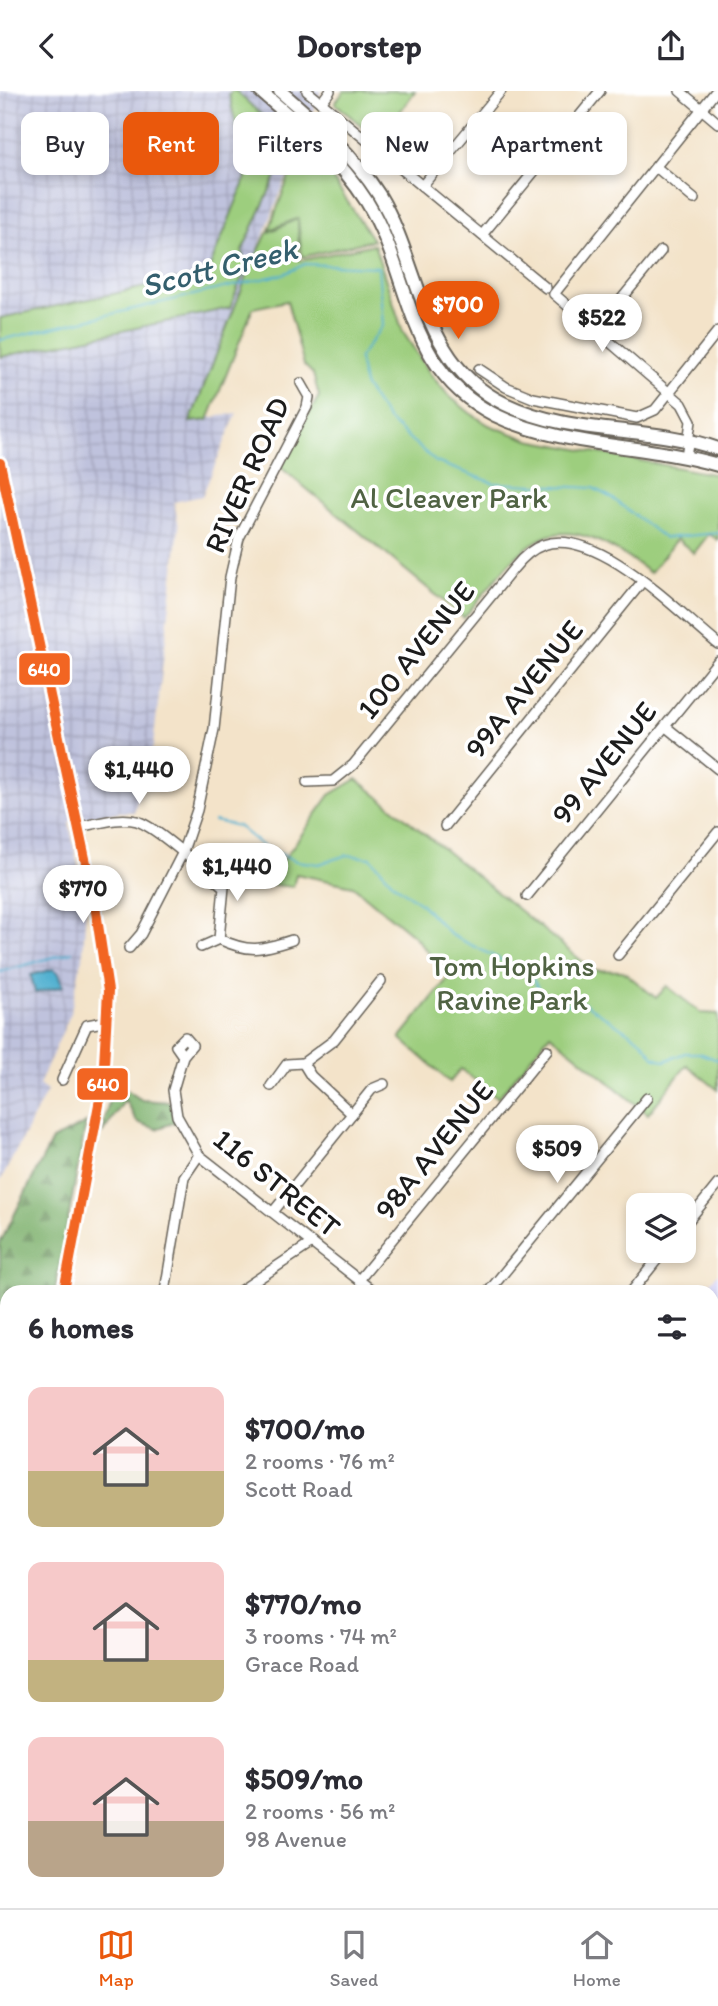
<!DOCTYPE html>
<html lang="en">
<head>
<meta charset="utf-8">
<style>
	:root { --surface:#fff; --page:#f2f2f3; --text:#2b2b33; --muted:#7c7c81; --line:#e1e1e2; --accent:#ea580c }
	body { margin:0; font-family:Itim,sans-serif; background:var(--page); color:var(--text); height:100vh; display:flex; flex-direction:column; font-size:26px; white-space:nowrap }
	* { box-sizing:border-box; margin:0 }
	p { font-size:23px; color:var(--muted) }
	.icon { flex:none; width:38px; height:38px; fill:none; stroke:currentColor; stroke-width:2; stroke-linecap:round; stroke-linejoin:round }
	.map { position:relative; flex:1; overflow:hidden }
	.sheet { position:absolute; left:0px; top:1194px; width:719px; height:625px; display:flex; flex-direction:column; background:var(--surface); border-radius:21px 21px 0 0; box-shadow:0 4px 10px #0003 }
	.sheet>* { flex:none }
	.hud { position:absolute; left:21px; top:21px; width:677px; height:63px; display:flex; gap:14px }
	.tools { position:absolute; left:626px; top:1102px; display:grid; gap:14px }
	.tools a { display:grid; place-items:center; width:70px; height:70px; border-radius:14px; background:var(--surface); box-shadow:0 4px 10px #0003; font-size:35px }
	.price { position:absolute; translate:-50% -60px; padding:0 16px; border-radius:24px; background:#fff; color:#222; font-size:23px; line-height:46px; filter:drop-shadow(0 2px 4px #0008) }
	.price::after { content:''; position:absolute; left:50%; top:42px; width:21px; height:16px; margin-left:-10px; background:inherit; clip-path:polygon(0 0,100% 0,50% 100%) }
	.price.on { background:var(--accent); color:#fff }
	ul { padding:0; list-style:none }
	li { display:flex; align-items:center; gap:21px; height:175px; padding:0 28px }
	li span { display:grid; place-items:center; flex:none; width:196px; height:140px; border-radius:14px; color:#555 }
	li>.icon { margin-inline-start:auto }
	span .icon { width:84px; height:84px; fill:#fffc; stroke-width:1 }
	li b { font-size:30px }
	h2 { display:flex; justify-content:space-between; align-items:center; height:84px; padding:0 28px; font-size:30px }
	.tag { padding:0 24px; border-radius:14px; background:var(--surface); box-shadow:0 4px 10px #0003; font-size:24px; line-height:63px }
	.tag.on { background:var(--accent); color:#fff }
	header { display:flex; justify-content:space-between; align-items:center; height:91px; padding:0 28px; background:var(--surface); font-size:32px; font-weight:700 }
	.menu { display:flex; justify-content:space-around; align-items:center; height:98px; border-top:2px solid var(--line); background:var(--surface); font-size:19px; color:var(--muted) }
	.menu a { display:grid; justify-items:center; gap:4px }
	.menu .on { color:var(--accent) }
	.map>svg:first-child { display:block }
</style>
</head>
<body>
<header><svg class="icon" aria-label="back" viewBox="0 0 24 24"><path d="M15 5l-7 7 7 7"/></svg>Doorstep<svg class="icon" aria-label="share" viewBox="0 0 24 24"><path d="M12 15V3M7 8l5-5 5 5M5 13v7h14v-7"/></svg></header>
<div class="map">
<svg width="718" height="1817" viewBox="0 0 718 1817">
	<defs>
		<pattern id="industrial-grid" width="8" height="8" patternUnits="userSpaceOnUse" patternTransform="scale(1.75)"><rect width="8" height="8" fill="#bfc2dd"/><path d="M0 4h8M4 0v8" fill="none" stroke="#a4a6bd"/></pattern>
		<pattern id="forest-firs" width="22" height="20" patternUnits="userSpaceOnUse" patternTransform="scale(1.75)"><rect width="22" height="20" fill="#7eb16d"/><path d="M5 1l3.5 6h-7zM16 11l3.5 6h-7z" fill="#668f59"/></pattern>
	</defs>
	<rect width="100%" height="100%" fill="#fff"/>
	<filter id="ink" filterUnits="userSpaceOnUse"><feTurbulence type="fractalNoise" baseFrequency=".0143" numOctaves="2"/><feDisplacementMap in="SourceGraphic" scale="14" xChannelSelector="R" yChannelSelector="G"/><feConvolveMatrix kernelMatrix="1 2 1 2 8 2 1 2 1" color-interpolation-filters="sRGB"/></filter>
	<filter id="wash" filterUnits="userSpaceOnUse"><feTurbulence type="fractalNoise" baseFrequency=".00686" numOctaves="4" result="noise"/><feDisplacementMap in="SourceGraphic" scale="28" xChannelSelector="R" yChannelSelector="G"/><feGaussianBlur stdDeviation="1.57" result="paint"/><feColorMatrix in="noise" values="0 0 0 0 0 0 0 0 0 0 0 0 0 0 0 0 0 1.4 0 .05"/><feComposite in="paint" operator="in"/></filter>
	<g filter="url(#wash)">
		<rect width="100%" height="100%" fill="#f3e3c9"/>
		<polygon fill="#d8d7f8" points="718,1182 718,1251 712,1259 712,1200 704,1200"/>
		<g fill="url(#industrial-grid)">
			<polygon points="0,0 321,0 190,330 237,322 202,405 174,411 179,436 153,655 134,721 119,721 69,731 86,814 83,863 70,924 39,994 47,1000 0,1091"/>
			<polygon points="0,1664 7,1685 7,1811 50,1811 52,1817 0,1817"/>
		</g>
		<g fill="#9dce7e" stroke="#5c754d" stroke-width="2">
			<polygon points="232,0 236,0 288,49 289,57 242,160 247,173 230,217 0,266 0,227 207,183 247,84 229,3"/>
			<polygon points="344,0 415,0 379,50 335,12"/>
			<path d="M314,60L373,149L302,166L298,129L299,170L374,153L403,241L431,284L449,305L470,322L489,334L529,349L718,384V449L709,443L694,462L677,448L650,482C550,407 529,447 464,527L279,375L319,305L313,283L304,274L287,210L253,217L208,329L190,331L248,182L267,142L299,127L269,139L297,64L305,63L308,66Z"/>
			<polygon points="357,688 593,879 623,880 656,907 667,895 701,922 718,923 718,999 687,974 648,1023 550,943 498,1007 461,978 450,991 400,947 449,886 415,846 353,795 296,783 293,796 266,793 330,704"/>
		</g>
		<g fill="url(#forest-firs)" stroke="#4d6644" stroke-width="2">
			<polygon points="113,990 142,1009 170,1011 176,1031 156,1038 137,1031 125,1009 102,1043"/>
			<polygon points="86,1032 55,1200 7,1200 7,1536 0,1520 0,1152 52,1049"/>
		</g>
		<polygon fill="#51b0d0" stroke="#366676" stroke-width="2" points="53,878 59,882 63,895 35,902 31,884"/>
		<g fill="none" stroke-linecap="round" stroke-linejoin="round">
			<g stroke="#51b0d0" stroke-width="2">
				<polyline points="0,249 284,183 305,173 378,176 383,234 359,267 364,294 387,328 436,371 494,392 593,397 612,407 664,447 718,442"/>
				<polyline points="214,730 238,735 261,754 296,770 319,773 347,764 371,767 394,793 420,812 451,844 530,883 541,903 553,906 563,913 584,912 642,950 654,966 665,970 685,962 699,962 718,969"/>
				<polyline points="0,881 72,861"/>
			</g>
		</g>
	</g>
	<g filter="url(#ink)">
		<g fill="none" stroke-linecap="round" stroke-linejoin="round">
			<defs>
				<g id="minor">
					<polyline points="307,0 546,197"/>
					<polyline points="680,0 718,32"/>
					<polyline points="321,12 330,0"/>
					<polyline points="656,76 694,108"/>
					<polyline points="422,95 501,0"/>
					<polyline points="482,144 600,0"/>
					<polyline points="596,239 661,160"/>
					<polyline points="479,278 506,296 533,307 637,327 655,319 718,240"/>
					<polyline points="686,366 691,330 682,313 554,203 716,0"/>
					<polyline points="0,372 95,814 108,900 103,992 64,1200"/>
					<polyline points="666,636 718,678"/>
					<path d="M307,691L333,690L353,674L514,477C522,467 531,458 543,454C597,435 679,522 718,553"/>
					<polyline points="445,735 642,491"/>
					<path d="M78,736C96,733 119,725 137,730C158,737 204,780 224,796L219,848C249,862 261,859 292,849"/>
					<polyline points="527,805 718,570"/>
					<polyline points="201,856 219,848"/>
					<polyline points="129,857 141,843 182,763 197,719 214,638 230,486 239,447 307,316 309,306 301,292"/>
					<polyline points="618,864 718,741"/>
					<polyline points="183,965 176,955 185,946 192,954 183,965 173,999 177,1025 199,1064 373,1200"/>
					<polyline points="303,972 334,949 381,890"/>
					<polyline points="62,989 87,934 108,930"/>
					<polyline points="271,995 287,973 303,972 311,985 352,1023"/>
					<polyline points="273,1121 372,998 384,993"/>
					<polyline points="684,1135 718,1093"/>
					<polyline points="359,1189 547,959"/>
					<polyline points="165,1200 184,1086 199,1064"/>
					<polyline points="240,1200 312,1152"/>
					<polyline points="489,1200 647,1007"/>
					<polyline points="632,1200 664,1160"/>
					<polyline points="712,1271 718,1264"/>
					<polyline points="712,1448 718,1441"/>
					<polyline points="712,1463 718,1467"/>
					<polyline points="712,1641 718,1634"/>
					<polyline points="88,1811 90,1817"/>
					<polyline points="184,1811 185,1817"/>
					<polyline points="344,1811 361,1817"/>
					<polyline points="308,1817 311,1811"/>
					<polyline points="426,1817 428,1811"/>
					<polyline points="570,1817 574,1811"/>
					<polyline points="714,1817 718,1812"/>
				</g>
				<g id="major">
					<path d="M260,0C299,33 340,68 367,111C413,186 404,279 495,324C564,357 646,353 718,374"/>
					<path d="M280,0C316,31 353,63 379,104C422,175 420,273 505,313C571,345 650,334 718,358"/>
				</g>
				<g id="highway">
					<polyline points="0,1605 7,1625"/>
					<polyline points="0,1636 7,1656"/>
					<polyline points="59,1811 61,1817"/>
					<polyline points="71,1811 73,1817"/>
				</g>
			</defs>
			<use href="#minor" stroke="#676259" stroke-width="12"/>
			<use href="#major" stroke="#676259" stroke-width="16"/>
			<use href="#highway" stroke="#676259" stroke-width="18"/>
			<use href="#minor" stroke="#fff" stroke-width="9"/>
			<use href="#major" stroke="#fff" stroke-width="12"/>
			<use href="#highway" stroke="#fff" stroke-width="14"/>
			<defs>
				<g id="rail">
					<polyline points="0,1771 7,1794"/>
					<polyline points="12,1811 14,1817"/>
				</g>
			</defs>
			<use href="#rail" stroke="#1c1c1c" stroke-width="4.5"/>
			<use href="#rail" stroke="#fff" stroke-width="2" stroke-dasharray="5" stroke-linecap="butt"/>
			<defs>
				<polyline id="bus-1" points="0,372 95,814 108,900 103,992 64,1200"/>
			</defs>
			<use href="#bus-1" stroke="#fff" stroke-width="16"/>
			<use href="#bus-1" stroke="#f26522" stroke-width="10"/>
		</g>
	</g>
	<g text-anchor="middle" stroke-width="7" stroke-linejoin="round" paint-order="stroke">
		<g font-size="30" fill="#1c1c1c" stroke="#fff">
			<text transform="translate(247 384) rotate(-66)" y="10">RIVER ROAD</text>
			<text transform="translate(416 559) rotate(-51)" y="10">100 AVENUE</text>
			<text transform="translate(524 598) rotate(-51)" y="10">99A AVENUE</text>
			<text transform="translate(604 672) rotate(-51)" y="10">99 AVENUE</text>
			<text transform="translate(434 1059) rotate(-51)" y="10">98A AVENUE</text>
			<text transform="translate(277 1092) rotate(39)" y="10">116 STREET</text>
		</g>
		<g font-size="30" fill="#506343" stroke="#fff">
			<text x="449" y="417">Al Cleaver Park</text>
			<text x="512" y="885">Tom Hopkins<tspan x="512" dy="34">Ravine Park</tspan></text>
		</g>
		<g font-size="32" font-style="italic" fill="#345f6d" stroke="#fff">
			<text transform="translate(219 176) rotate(-14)" y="11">Scott Creek</text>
		</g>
	</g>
	<g stroke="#fff" stroke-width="2.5">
		<rect x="18" y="561" width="53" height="34" rx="7" fill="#f26522"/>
		<rect x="76" y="976" width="53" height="34" rx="7" fill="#f26522"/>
	</g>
	<g font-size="19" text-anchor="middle" font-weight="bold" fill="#fff">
		<text x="44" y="585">640</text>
		<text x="103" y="1000">640</text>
	</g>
</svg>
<div class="tools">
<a><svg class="icon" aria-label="layers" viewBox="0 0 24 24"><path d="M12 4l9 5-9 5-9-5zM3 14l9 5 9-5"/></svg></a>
</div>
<b class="price on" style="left:458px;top:250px">$700</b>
<b class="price" style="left:602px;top:263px">$522</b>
<b class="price" style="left:139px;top:715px">$1,440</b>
<b class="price" style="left:237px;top:812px">$1,440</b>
<b class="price" style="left:83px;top:834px">$770</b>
<b class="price" style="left:557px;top:1094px">$509</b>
<div class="hud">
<a class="tag">Buy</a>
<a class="tag on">Rent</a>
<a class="tag">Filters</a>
<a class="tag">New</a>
<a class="tag">Apartment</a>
</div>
<section class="sheet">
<h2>6 homes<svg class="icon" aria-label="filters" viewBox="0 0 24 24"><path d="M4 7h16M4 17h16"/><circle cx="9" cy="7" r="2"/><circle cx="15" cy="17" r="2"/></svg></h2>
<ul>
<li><span style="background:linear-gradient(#f6c9c9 60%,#c2b280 0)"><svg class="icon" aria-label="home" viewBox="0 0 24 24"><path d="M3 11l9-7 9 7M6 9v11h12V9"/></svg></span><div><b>$700/mo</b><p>2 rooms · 76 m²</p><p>Scott Road</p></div></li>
<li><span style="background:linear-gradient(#f6c9c9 70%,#c2b280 0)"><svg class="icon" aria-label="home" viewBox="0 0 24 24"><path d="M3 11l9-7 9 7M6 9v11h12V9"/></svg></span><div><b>$770/mo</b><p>3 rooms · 74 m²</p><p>Grace Road</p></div></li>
<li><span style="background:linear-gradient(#f6c9c9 60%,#b9a48a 0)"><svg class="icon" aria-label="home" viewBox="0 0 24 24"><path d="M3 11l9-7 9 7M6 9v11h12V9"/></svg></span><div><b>$509/mo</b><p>2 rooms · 56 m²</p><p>98 Avenue</p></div></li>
</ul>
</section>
</div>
<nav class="menu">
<a class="on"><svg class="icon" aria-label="map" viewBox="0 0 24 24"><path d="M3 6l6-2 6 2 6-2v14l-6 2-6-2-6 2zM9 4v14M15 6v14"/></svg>Map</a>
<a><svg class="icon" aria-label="saved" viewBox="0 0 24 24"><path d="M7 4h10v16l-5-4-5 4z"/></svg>Saved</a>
<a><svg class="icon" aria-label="home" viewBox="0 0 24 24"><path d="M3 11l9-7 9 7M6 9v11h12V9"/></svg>Home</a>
</nav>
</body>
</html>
